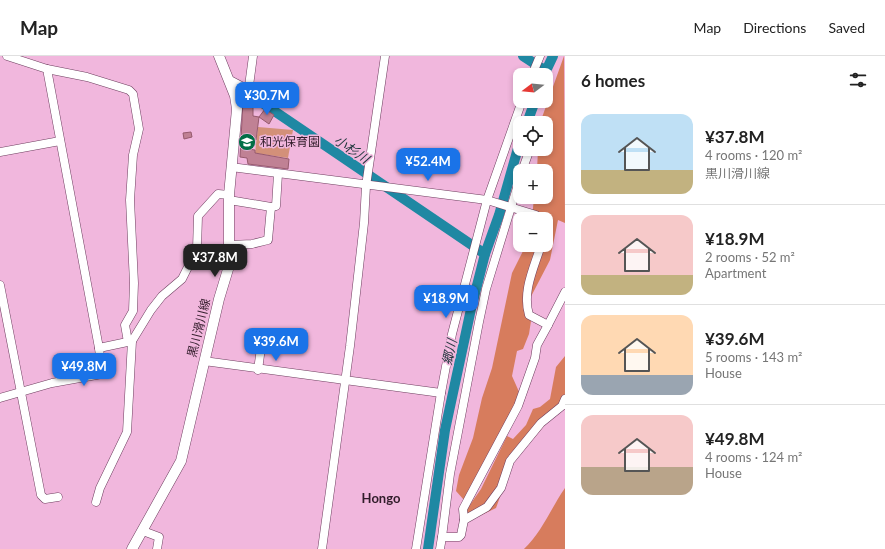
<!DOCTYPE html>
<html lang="en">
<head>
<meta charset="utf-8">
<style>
	:root { --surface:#fff; --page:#f2f2f2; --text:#222; --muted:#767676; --line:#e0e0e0; --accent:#1a73e8 }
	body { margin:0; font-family:Lato,"Noto Sans JP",sans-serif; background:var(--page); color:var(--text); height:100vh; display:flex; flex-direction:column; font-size:15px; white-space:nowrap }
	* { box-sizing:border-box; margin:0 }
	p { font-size:13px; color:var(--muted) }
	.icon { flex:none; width:22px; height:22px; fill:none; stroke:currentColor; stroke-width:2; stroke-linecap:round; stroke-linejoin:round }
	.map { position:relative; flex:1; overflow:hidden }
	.panel { display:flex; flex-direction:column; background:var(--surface); width:320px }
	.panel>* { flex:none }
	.needle { width:26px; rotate:254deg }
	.tools { position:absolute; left:513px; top:12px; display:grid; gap:8px }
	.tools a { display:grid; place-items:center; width:40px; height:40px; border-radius:8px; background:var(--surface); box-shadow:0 2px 6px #0003; font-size:20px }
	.price { position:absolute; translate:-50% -34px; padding:0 9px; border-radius:8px; background:var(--accent); color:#fff; font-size:13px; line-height:26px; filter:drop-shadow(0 1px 2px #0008) }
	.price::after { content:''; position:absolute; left:50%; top:24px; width:12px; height:9px; margin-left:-6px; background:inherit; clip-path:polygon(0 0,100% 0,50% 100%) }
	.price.selected { background:#222; color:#fff }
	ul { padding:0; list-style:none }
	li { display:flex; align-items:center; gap:12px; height:100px; padding:0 16px }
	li+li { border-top:1px solid var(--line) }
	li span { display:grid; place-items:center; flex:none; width:112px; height:80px; border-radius:12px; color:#555 }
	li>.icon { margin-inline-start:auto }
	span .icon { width:48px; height:48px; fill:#fffc; stroke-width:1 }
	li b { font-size:17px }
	h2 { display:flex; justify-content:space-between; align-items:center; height:48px; padding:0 16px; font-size:17px }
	header { display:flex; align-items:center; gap:24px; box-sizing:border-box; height:56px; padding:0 20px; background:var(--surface); border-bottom:1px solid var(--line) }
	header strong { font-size:19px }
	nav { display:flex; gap:22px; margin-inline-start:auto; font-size:14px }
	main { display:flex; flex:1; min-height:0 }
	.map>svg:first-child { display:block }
</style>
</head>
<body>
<header>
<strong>Map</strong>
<nav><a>Map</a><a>Directions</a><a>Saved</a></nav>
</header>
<main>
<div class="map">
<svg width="565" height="493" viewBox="0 0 565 493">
	<rect width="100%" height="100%" fill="#f1b7dd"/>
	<polygon fill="#d39079" points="258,71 293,74 288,102 255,97"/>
	<g fill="#d77c5d">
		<polygon points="564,0 565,167 558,164 550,204 524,254 531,265 529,278 523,293 517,295 512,320 520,338 464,444 456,435 459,419 473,382 482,342 492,312 512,217 526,189 546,189 546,163 532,163 534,141 546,141 546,115 537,115 538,93 546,93 546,67 540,67"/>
		<polygon points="565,300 565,345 512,408 496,452 467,466 467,453 481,433 507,380 513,383 526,369 533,353 540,351 550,343 556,311"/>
		<path d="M565,432V493H524C542,476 551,452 565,432Z"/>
	</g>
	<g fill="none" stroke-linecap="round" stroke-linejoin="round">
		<g stroke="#1f88a3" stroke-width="10">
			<polyline points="523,0 546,15"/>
			<polyline points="544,19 553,0"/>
			<polyline points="233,27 485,198"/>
			<polyline points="527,67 535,45"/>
			<polyline points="428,493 445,374 471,253 485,198 499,159 520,85"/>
		</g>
	</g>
	<g fill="#c08194" stroke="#965a6d">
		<polygon points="243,46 253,47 253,60 259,61 256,84 249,83 248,93 255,94 255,97 289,103 288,113 248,108 247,102 240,101"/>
		<polygon points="265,53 274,59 269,68 259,61"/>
		<polygon points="191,76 192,81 184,83 183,77"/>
	</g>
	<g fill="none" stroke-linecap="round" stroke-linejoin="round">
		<defs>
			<g id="minor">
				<polyline points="47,13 87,21 129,34 133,38 139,73 133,99 130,144 134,227 133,255 125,269 128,286"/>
				<polyline points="532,19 540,0"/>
				<polyline points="228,23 245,32 249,30 253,0"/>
				<polyline points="0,96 60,85"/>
				<polyline points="231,111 487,144 536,159 539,163"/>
				<polyline points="522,115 530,93"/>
				<polyline points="229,144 271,151 276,150 278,118"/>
				<polyline points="230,189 252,188 268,184 271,151"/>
				<path d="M541,189C534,212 522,235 529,259L548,269L565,236"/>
				<polyline points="0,229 41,439 45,443 58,441"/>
				<polyline points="256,280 261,292 258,314"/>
				<polyline points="99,292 132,285 151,254 162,240 182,223 197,193 198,160 218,138 229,139"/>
				<polyline points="204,305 441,337"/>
				<polyline points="0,342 52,327 102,318 99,292 47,13 7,0"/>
				<polyline points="96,446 100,432 127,376 132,285"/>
				<polyline points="464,464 463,453 518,350 535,302 537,289 548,269"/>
				<polyline points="143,475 159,481 157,493"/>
				<polyline points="442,481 450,418 479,266 486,233 520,122"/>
				<polyline points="322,493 350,290 364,167 366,130 385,0"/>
				<polyline points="416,493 441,337 452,278 487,144 522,45"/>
				<polyline points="440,493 442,481 459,481 461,479 464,464 487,451 501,432 510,405 541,367 562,350 565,343"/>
			</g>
			<polyline id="major" points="132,493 181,405 219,243 229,210 229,139 237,53 235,40 219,0"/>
		</defs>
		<use href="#minor" stroke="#6e3e5f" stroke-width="9"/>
		<use href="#major" stroke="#6e3e5f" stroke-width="11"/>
		<use href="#minor" stroke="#fff" stroke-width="8"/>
		<use href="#major" stroke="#fff" stroke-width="10"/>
	</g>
	<defs>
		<symbol id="school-disc" viewBox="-11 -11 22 22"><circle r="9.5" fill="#016e46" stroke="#f1b7dd"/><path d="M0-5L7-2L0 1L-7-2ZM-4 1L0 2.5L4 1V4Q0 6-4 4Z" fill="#fff"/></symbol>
	</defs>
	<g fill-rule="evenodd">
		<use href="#school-disc" x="237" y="76" width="20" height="20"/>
	</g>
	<g text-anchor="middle" stroke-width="3" stroke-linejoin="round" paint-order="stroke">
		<g font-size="12" fill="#311c2a" stroke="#f1b7dd" text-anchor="start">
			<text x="260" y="90">和光保育園</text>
		</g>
		<g font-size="12" fill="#311c2a" stroke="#f1b7dd">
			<text transform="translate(199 272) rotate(-76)" y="4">黒川滑川線</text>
		</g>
		<g font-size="13" font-style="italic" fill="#1f363c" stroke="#f1b7dd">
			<text transform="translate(352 93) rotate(34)" y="5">小杉川</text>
			<text transform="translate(449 296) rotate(-78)" y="5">郷川</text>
		</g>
		<g font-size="13" font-weight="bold" fill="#311c2a" stroke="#f1b7dd">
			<text x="381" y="447">Hongo</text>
		</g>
	</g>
</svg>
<div class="tools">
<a><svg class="needle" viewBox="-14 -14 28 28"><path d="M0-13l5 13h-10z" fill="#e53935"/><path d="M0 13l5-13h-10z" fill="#767676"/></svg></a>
<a><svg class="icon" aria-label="locate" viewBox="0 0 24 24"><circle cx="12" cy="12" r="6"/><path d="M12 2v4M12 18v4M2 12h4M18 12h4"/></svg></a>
<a>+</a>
<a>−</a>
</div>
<b class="price" style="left:267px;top:60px">¥30.7M</b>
<b class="price" style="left:428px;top:126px">¥52.4M</b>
<b class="price selected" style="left:215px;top:222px">¥37.8M</b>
<b class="price" style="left:446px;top:263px">¥18.9M</b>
<b class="price" style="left:276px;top:306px">¥39.6M</b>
<b class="price" style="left:84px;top:331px">¥49.8M</b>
</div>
<section class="panel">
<h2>6 homes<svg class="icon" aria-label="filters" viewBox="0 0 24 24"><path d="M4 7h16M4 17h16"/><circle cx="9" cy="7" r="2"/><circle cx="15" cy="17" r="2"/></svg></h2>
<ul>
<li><span style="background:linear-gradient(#bfe0f5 70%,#c2b280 0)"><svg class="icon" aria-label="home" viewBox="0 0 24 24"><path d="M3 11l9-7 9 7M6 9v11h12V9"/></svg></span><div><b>¥37.8M</b><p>4 rooms · 120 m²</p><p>黒川滑川線</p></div></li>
<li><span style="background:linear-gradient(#f6c9c9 75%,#c2b280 0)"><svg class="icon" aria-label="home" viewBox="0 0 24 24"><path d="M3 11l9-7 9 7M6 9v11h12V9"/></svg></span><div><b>¥18.9M</b><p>2 rooms · 52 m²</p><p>Apartment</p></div></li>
<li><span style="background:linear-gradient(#ffd9b3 75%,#9aa5b1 0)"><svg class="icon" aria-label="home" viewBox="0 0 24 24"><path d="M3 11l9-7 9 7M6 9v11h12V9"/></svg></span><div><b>¥39.6M</b><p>5 rooms · 143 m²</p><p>House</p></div></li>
<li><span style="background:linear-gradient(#f6c9c9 65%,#b9a48a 0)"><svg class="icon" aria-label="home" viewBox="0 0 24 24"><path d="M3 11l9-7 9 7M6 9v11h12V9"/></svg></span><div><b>¥49.8M</b><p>4 rooms · 124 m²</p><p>House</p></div></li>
</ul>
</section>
</main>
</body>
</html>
